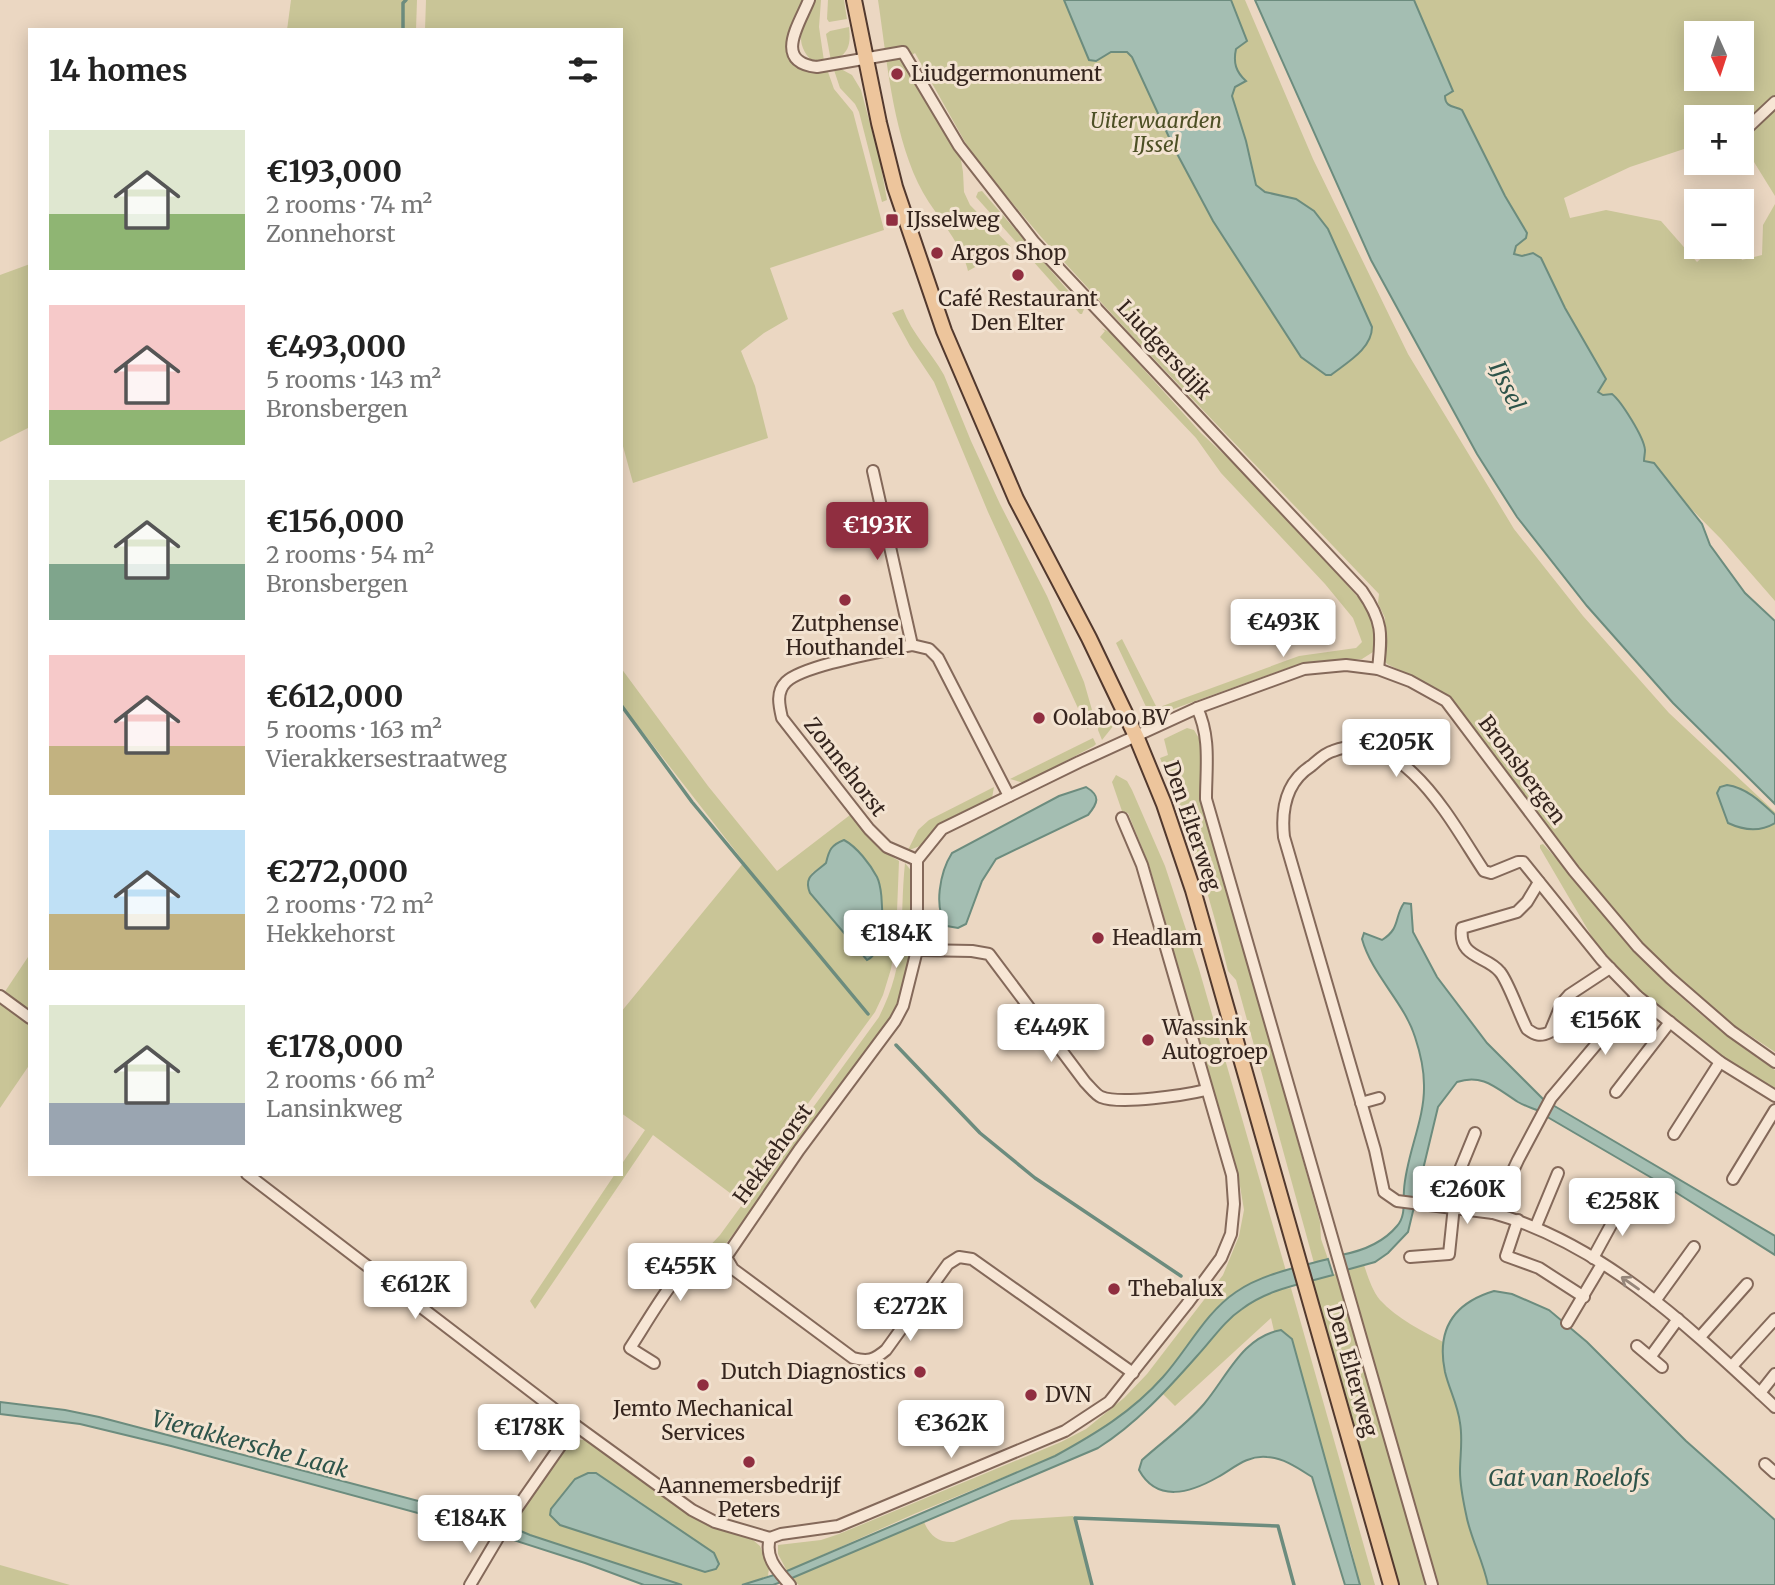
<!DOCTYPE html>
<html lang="en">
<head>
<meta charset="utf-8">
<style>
	:root { --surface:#fff; --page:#f2f2f2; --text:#222; --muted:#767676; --accent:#902e40 }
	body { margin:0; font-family:Merriweather,serif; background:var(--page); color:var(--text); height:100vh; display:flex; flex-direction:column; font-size:26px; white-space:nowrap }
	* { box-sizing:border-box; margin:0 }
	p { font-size:23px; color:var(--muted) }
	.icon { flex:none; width:38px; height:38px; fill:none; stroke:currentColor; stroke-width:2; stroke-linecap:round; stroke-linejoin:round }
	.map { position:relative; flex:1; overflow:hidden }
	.drawer { position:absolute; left:28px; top:28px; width:595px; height:1148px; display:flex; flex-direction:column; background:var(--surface); border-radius:0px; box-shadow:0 4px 18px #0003 }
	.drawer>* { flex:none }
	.needle { width:46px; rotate:177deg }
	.controls { position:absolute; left:1684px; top:21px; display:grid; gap:14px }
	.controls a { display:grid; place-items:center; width:70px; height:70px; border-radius:0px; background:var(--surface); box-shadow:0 4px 18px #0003; font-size:35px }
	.price { position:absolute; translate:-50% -60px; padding:0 16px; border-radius:7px; background:#fff; color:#222; font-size:23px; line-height:46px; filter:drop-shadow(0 2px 4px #0008) }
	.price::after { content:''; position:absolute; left:50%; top:42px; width:21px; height:16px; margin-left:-10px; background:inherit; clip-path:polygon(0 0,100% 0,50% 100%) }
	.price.selected { background:var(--accent); color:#fff }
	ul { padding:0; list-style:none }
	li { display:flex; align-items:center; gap:21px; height:175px; padding:0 21px }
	li span { display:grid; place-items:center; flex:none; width:196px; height:140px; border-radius:0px; color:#555 }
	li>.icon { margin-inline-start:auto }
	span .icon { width:84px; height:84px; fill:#fffc; stroke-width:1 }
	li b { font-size:30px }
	h2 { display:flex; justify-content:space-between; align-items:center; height:84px; padding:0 21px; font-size:30px }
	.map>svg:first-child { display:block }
</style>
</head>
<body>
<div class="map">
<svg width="1775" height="1585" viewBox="0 0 1775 1585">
	<rect width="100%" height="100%" fill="#ebd7c2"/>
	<g fill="#c9c597" fill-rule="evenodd">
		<polygon points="291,0 417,0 416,30 287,30"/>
		<path d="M426,0H803C787,35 769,74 828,72L834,89L853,112L884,230L770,268L788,319L764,333L741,351L755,386L768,438L633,483L621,439V30H425Z"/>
		<path d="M815,0H821L819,27L824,61L810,59C792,38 805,23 815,0Z"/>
		<polygon points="828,0 844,0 847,19 829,22 827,19"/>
		<path d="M878,0H1245L1313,159L1408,354L1514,529L1583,616L1669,713L1775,812V1052L1731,1023L1686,987L1642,944L1578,868L1453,702L1440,690L1387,664L1384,660L1385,618L1378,603L1379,594L1133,337L1042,238L981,166L965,142L915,53L904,60L960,154L963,172L964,192L970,205L1011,247L968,271C960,238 932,213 918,183C892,127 887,60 878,0Z"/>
		<path d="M1401,0H1775V196L1741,141V117H1696V145L1630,167L1564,198L1570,218L1606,210L1661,221L1697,262L1714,247H1736L1742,260L1762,255L1763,225L1775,204V601L1721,539L1643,460L1599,397L1513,255ZM1696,33H1741V79H1696Z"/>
		<path d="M849,27C851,44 849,55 831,61L826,34L830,31Z"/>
		<polygon points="841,69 852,75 861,90 880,161 887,200 882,202 859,112 855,104 840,88 834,70"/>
		<polygon points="982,191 1084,309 1082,314 1080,314 976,197 978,192"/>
		<polygon points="30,264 30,427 0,442 0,275"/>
		<path d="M903,309C912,334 931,352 944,375L971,441L1000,504L1047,596L1084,682L1092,710L1088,730L988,512L934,382L910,346L892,313Z"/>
		<path d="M1101,328L1110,332L1201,433L1234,464H1239L1364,604C1374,621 1377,633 1373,652L1362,659L1316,661L1296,665L1165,712L1154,714L1148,711L1116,643L1122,639L1157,708L1299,656L1356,648L1362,642L1353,618L1325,584L1221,473L1196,438L1100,337L1105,331Z"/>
		<path d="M621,668L708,786L777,871L850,815L878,848L899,861L896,937L891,969L883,995L875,1012L738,1199L653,1135L535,1309L530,1301L615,1174H621V1165L645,1130L621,1113V1012L744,862L621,704ZM826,863L878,879L882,917L863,957L810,893L812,873Z"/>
		<polygon points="1115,712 1114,725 1102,740 1098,730 1099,720"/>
		<path d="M1187,728L1194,730L1200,740L1203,801L1320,1222L1321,1239L1328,1259L1314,1263L1236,980L1228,971C1211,898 1188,827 1160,758L1168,755L1164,739Z"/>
		<polygon points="1093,738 1096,744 1094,746 1024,783 1010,779"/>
		<polygon points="1116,775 1127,781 1132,790 1165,866 1199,969 1286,1271 1239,1289 1220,1304 1163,1377 1128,1412 1093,1436 1055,1456 914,1514 787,1571 778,1554 778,1545 821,1540 839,1534 1061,1442 1086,1429 1124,1398 1147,1374 1223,1275 1239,1236 1244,1210 1238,1174 1149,865 1128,813 1123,814 1112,782"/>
		<path d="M994,787L992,798C974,807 953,814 938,827C925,837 927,846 908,850L918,830L929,820Z"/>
		<path d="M1543,844C1577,880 1605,920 1638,955C1680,999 1725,1037 1775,1070V1090L1718,1054L1643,993L1618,969L1595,942L1540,848V845Z"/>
		<path d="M905,863L913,873C912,920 914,972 893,1015L728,1241L723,1247L705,1251L720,1235L879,1017C908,960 899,922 905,863Z"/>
		<polygon points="30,954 30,1014 4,993"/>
		<polygon points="0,1004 30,1026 30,1064 0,1108"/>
		<path d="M1364,1265C1368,1277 1372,1290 1380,1300C1397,1319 1423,1331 1445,1343V1372L1456,1403L1462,1439L1460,1470L1466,1518L1482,1558L1488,1585H1438L1346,1270Z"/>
		<polygon points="1338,1273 1427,1585 1399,1585 1312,1281"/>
		<path d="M1291,1288L1375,1585H1360L1351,1547L1281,1330L1274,1331L1271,1318L1175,1406L1163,1394C1190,1365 1233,1305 1269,1292C1276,1290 1284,1289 1291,1288Z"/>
		<path d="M574,1440H589L710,1525L753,1540L760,1546L769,1568L768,1576L742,1585H682L530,1535L502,1523L569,1442ZM638,1500L669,1524L705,1572L560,1525Z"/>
		<path d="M1073,1516L1091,1585H799L790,1579L924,1522C930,1536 939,1543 954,1542L1011,1520Z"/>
		<polygon points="0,1565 70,1585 0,1585"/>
	</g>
	<g fill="#a4beb2" stroke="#6c8c7e" stroke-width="2">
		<path d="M1064,0H1231L1247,41L1236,49C1233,63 1236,72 1246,81L1235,87L1232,96L1246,141L1256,185L1265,192L1296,199L1314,211L1328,229L1372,327C1372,349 1346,363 1331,375H1326L1301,357L1213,221L1174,148L1132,57L1127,52H1111L1096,61L1089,60Z"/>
		<path d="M1255,0H1414L1453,91L1445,96C1445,108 1455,106 1462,110L1505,196L1527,233L1526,238L1516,246L1514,254L1522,256L1533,253L1541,258L1565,308L1606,379L1598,392L1603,395L1612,394C1621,401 1644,437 1645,450C1645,454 1644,457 1644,461L1654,463L1702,524L1710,545L1745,593L1775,621V804L1673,703L1587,606L1517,517L1477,454L1371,260Z"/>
		<path d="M1727,785C1747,788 1761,802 1775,815V823C1760,832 1743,830 1728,823L1717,793L1720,787Z"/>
		<path d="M1086,787C1101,796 1098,803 1088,815L996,859L982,881L966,924L958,928L947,926C933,908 940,872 952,853L1059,796Z"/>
		<path d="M844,840C857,847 870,864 877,877C885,893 885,953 867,960L810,893C803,876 815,873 826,863C829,850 831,845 844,840Z"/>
		<path d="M1404,903L1411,904L1413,932L1437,977L1487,1043L1545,1101L1539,1111C1532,1108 1525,1106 1518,1102C1497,1089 1483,1073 1457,1082L1438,1107L1408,1232L1388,1253L1375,1262L1346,1270L1341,1255C1362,1251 1383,1243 1397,1226C1406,1216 1403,1202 1404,1190C1406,1155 1425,1120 1424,1085C1424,1069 1420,1052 1415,1037C1404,1002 1372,975 1362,939L1364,933L1382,940C1401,928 1394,917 1404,903Z"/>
		<polygon points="1551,1104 1775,1236 1775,1255 1669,1188 1544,1115"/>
		<path d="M1328,1259L1333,1275C1302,1284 1268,1289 1242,1309C1224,1321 1212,1340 1197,1356C1167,1390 1136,1424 1098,1448L792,1578L773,1585H742L787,1571L1055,1456C1095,1434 1132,1412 1163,1377C1188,1349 1205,1313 1236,1292C1262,1274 1298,1267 1328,1259Z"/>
		<path d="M1494,1291L1512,1294L1549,1310L1587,1342L1686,1441L1775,1520V1585H1488C1483,1560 1470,1537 1466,1514C1463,1500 1460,1485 1460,1471C1460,1455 1463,1440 1460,1423C1458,1405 1449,1389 1445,1372C1436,1329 1454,1303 1494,1291Z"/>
		<path d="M1281,1330L1292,1339L1360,1585H1345L1312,1477C1298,1468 1284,1458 1267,1457C1247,1455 1234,1468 1218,1477C1190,1493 1157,1503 1139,1470L1142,1460C1162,1442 1186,1425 1204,1404C1227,1377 1242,1337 1281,1330Z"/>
		<polygon points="0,1402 65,1410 99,1417 502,1523 530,1535 682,1585 644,1585 585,1563 495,1534 171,1446 80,1424 0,1414"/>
		<polygon points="588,1473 596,1473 714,1553 719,1564 716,1569 705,1572 560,1525 550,1515 551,1509 575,1479"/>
	</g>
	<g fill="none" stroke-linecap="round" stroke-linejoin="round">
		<g stroke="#6c8c7e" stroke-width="3.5">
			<polyline points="403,30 403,3 406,0"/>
			<polyline points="621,705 692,802 868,1014"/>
			<polyline points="896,1045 980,1133 1035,1178 1181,1276"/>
			<polyline points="1092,1585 1075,1518 1278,1526 1294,1585"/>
		</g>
		<defs>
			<g id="minor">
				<path d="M809,0C800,23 772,62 817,67L903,52L959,146L1034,242L1362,591C1383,621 1382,634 1378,669"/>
				<polyline points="1741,134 1775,102"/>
				<polyline points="873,471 912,645"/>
				<path d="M1197,708C1211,737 1206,768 1206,799L1432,1585"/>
				<path d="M917,860L887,847L869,829L782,718C779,705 776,692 786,682C803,665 886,651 912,645L929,649L938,658L1009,796"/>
				<path d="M1539,882L1527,902L1517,912L1462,928C1458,959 1487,955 1500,972C1508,981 1520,1016 1527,1029C1535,1035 1540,1037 1550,1032L1562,1003L1569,995L1610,968"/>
				<path d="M917,950L972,951L989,954L1085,1082C1090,1087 1096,1095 1101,1097C1121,1105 1185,1095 1206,1090"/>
				<polyline points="0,996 30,1018"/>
				<path d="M1637,996L1551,1098L1518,1160L1493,1213C1604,1244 1692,1330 1775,1407"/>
				<polyline points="1616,1092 1670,1022"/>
				<polyline points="1361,1103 1379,1098"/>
				<polyline points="1674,1134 1720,1062"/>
				<polyline points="247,1174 575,1425 692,1510 715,1522 770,1538"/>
				<polyline points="1733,1179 1775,1110"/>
				<path d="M1493,1213L1397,1201L1384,1192L1375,1150L1284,837C1281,809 1286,782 1311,766C1317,761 1325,753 1333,751C1403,724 1453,825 1484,871L1491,873L1518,862H1523L1602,960L1637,996L1720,1062L1775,1096"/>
				<polyline points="1518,1220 1506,1256 1539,1268 1584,1297"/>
				<polyline points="1536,1226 1558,1173"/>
				<polyline points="1410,1257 1449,1254 1457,1177 1475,1133"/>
				<polyline points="1593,1258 1623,1203"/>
				<polyline points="1655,1301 1694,1247"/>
				<polyline points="1567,1323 1602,1264"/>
				<polyline points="1700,1337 1747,1284"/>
				<polyline points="1637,1346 1662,1367"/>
				<polyline points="1651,1356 1678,1319"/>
				<path d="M654,1363L630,1348C643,1329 676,1270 694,1261C704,1256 715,1257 726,1257"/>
				<polyline points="1732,1366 1775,1319"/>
				<path d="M1133,1373L972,1259L959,1257L948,1264L886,1350C874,1360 868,1362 853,1358L733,1269L726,1257L799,1150L895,1021L903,1006L917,950V860L942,829L1079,762L1197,708L1304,669L1346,665L1378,669L1410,681L1446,701L1574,871L1638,947L1670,978L1731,1031L1775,1062"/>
				<polyline points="1760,1393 1775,1374"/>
				<polyline points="1765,1464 1775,1473"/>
				<polyline points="770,1538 781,1534 838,1526 1065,1431 1109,1402 1187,1304 1221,1258 1231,1234 1234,1204 1232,1175 1142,865 1122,818"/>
				<path d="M770,1538C764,1558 778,1571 790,1585"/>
				<polyline points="470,1585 508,1521 575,1425"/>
			</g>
			<polyline id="major" points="854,0 879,123 895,187 944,331 1016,499 1089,638 1136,736 1164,804 1193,890 1391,1585"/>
		</defs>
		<use href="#minor" stroke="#84695a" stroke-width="14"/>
		<use href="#major" stroke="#52392e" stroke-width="18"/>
		<use href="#minor" stroke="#f7e6d5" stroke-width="10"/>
		<use href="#major" stroke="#edc59c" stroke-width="14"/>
	</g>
	<defs><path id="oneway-shaft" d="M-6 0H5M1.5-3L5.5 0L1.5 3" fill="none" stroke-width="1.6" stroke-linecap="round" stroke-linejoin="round" transform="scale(1.75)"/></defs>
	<use stroke="#96867a" href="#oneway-shaft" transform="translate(1630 1283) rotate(-145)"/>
	<g fill="#902e40" stroke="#f3e3d1" stroke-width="2.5">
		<circle cx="897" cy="74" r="7"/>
		<rect x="885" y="213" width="14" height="14" rx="3.5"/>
		<circle cx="937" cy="253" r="7"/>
		<circle cx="1018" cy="275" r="7"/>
		<circle cx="845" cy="600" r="7"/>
		<circle cx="1039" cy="718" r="7"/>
		<circle cx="1098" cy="938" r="7"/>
		<circle cx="1148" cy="1040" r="7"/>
		<circle cx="1114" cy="1289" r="7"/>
		<circle cx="920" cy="1372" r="7"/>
		<circle cx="703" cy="1385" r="7"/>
		<circle cx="1031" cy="1395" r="7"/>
		<circle cx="749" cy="1462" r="7"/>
	</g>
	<g text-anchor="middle" stroke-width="6" stroke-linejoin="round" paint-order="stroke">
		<g font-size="21" fill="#35251e" stroke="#f3e3d1" text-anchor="start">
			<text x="911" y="81">Liudgermonument</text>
			<text x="906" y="227">IJsselweg</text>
			<text x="951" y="260">Argos Shop</text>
			<text x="1018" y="306" text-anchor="middle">Café Restaurant<tspan x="1018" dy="24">Den Elter</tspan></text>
			<text x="845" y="631" text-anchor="middle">Zutphense<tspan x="845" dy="24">Houthandel</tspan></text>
			<text x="1053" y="725">Oolaboo BV</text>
			<text x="1112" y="945">Headlam</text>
			<text x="1162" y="1035">Wassink<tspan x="1162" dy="24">Autogroep</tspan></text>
			<text x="1128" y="1296">Thebalux</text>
			<text x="906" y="1379" text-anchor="end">Dutch Diagnostics</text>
			<text x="1045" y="1402">DVN</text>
			<text x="703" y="1416" text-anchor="middle">Jemto Mechanical<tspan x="703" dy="24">Services</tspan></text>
			<text x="749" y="1493" text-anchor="middle">Aannemersbedrijf<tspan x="749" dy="24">Peters</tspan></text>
		</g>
		<g font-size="21" font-style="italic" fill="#4d5025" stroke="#f3e3d1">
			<text x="1156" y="128">Uiterwaarden<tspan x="1156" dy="24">IJssel</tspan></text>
		</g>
		<g font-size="21" fill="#35251e" stroke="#f3e3d1">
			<text transform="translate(1164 350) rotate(47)" y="7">Liudgersdijk</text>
			<text transform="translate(845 767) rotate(52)" y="7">Zonnehorst</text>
			<text transform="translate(1522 770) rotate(53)" y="7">Bronsbergen</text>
			<text transform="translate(1192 826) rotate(71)" y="7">Den Elterweg</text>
			<text transform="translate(773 1154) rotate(-54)" y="7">Hekkehorst</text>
			<text transform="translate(1352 1371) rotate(74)" y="7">Den Elterweg</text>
		</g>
		<g font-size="23" font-style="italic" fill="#2e544a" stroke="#f3e3d1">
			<text transform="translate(1507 386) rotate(64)" y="8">IJssel</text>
			<text transform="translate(250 1444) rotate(15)" y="8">Vierakkersche Laak</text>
			<text x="1569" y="1486">Gat van Roelofs</text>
		</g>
	</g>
</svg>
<div class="controls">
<a><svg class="needle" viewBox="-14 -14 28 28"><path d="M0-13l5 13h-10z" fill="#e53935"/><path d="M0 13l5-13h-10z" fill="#767676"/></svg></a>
<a>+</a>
<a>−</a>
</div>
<b class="price selected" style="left:877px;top:562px">€193K</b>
<b class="price" style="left:1283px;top:659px">€493K</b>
<b class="price" style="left:1396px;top:779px">€205K</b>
<b class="price" style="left:896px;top:970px">€184K</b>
<b class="price" style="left:1605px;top:1057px">€156K</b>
<b class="price" style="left:1051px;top:1064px">€449K</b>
<b class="price" style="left:1467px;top:1226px">€260K</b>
<b class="price" style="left:1622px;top:1238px">€258K</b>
<b class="price" style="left:680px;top:1303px">€455K</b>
<b class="price" style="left:415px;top:1321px">€612K</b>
<b class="price" style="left:910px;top:1343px">€272K</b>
<b class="price" style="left:951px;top:1460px">€362K</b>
<b class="price" style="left:529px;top:1464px">€178K</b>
<b class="price" style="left:470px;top:1555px">€184K</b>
<section class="drawer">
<h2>14 homes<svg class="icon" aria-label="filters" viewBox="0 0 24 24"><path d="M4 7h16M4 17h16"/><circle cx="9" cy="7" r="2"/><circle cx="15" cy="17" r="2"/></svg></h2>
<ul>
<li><span style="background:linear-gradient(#dfe7d0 60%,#8fb573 0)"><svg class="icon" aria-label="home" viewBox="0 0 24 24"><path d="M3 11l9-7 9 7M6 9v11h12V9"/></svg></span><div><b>€193,000</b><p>2 rooms · 74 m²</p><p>Zonnehorst</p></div></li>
<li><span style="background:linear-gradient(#f6c9c9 75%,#8fb573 0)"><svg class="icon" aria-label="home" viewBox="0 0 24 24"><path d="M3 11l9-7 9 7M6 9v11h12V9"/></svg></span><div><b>€493,000</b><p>5 rooms · 143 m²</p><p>Bronsbergen</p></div></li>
<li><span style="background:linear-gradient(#dfe7d0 60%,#7fa58c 0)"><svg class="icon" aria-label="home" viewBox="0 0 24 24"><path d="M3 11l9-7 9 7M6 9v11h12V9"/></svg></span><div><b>€156,000</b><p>2 rooms · 54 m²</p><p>Bronsbergen</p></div></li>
<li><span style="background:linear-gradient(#f6c9c9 65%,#c2b280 0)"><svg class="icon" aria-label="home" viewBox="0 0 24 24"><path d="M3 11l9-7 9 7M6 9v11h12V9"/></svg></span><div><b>€612,000</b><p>5 rooms · 163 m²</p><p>Vierakkersestraatweg</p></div></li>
<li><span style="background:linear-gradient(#bfe0f5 60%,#c2b280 0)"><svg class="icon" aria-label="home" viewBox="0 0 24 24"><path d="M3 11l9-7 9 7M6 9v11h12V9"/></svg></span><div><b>€272,000</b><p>2 rooms · 72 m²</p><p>Hekkehorst</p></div></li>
<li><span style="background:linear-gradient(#dfe7d0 70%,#9aa5b1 0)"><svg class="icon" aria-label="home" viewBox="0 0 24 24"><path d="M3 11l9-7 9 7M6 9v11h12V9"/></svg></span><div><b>€178,000</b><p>2 rooms · 66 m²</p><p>Lansinkweg</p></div></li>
</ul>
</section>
</div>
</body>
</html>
